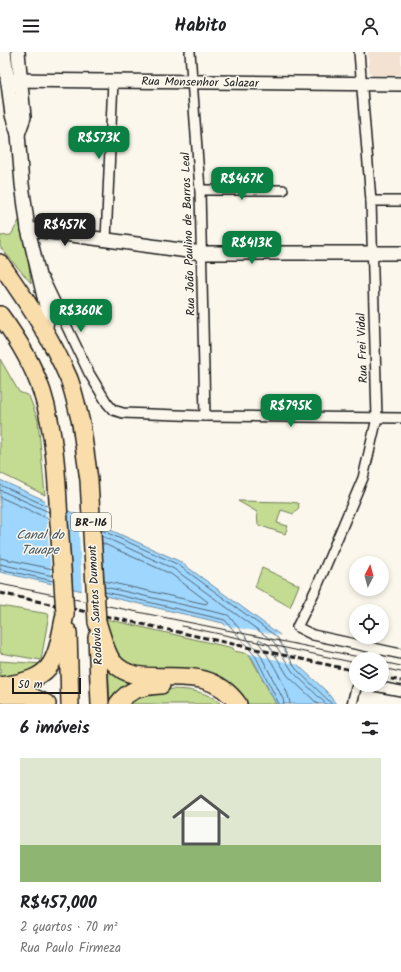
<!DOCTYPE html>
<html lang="pt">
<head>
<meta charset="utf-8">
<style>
	:root { --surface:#fff; --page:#f6f6f6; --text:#202124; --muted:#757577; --line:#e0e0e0; --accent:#0b8043 }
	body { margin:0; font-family:Kalam,sans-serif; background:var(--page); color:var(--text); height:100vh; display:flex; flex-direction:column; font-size:15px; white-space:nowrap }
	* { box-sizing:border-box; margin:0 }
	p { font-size:13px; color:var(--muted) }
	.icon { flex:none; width:22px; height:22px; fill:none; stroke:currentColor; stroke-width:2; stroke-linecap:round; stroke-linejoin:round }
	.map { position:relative; height:652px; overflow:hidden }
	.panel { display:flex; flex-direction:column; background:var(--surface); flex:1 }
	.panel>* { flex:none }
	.needle { width:26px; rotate:6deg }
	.fabs { position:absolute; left:349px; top:504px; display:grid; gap:8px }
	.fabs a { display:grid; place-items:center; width:40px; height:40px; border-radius:50%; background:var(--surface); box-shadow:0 2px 6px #0003; font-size:20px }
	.scale { position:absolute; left:12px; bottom:10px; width:69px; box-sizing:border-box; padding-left:4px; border:2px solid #1c1c1c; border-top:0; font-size:11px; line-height:14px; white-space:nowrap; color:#1c1c1c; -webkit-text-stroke:3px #fbf7ec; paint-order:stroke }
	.price { position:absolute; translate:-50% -34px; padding:0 9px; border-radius:8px; background:var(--accent); color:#fff; font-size:13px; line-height:26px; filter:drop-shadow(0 1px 2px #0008) }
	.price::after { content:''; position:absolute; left:50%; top:24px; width:12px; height:9px; margin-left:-6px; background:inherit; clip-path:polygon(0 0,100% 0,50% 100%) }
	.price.current { background:#222; color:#fff }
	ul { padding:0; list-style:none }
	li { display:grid; align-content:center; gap:8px; height:212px; padding:0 20px }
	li+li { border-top:1px solid var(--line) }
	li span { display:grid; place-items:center; height:124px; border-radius:0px; color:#555 }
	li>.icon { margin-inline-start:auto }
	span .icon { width:72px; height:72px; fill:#fffc; stroke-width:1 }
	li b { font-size:17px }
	h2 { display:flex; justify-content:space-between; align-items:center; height:48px; padding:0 20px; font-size:17px }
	header { display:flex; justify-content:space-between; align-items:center; height:52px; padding:0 20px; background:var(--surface); font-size:18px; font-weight:700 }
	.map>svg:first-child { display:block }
</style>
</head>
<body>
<header><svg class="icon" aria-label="menu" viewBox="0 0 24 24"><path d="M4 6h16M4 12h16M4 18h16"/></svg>Habito<svg class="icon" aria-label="person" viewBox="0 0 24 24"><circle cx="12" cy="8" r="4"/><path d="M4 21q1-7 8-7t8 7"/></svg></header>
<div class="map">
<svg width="401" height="652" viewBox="0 0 401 652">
	<rect width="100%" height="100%" fill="#fbf7ec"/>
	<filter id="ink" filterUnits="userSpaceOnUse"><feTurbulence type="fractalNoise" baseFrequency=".025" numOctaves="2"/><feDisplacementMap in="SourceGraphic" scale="8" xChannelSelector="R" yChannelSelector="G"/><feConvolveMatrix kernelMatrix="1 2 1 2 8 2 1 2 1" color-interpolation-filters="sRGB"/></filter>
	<g filter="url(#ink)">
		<polygon fill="#f3e1d1" points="368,0 401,0 401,23 373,23 369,20"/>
		<g fill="#c3dc92" stroke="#707c57">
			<polygon points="20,167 26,187 31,231 0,195 0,184 11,183"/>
			<polygon points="0,307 19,340 29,344 38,368 45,443 0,421"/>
			<polygon points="238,449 290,450 298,451 299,455 294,462 281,458 277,471 288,474 285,482 258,473 257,460"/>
			<polygon points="262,516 299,533 290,555 255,535"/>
			<polygon points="0,554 49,562 41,608 0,601"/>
			<path d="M106,567L233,596L234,599L249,602L276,652H244L203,621L149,638C174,637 201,634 221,652H110Z"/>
			<polygon points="0,609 43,612 40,616 0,629"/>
		</g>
		<polygon fill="#9ed6fd" stroke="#6a8ca3" points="0,428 179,509 280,583 299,614 326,639 336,652 276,652 253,607 223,571 0,520"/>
		<g fill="#fbf7ec">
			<polygon points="45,447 66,456 71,539 52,535"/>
			<polygon points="78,461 100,471 104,546 82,541"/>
			<polygon points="222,573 284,584 300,613 245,601"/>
		</g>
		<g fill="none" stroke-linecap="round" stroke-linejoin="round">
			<g stroke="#506676" stroke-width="1">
				<polyline points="0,433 49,455"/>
				<polyline points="0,438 49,460"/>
				<polyline points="0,445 49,467"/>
				<polyline points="101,478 177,512 277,585 296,617 332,652"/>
				<polyline points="102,484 174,517 273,589 293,620 326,652"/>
				<polyline points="102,491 171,522 208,550 206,552 104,529"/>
				<polyline points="0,506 53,517"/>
				<polyline points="0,512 53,524"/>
				<polyline points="0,517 53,529"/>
				<polyline points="105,535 228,563 260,602 283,647 284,652"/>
				<polyline points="105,540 225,568 256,605 279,652"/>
				<path d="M290,652C290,640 267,600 258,590L259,587L269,593L288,624L318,652"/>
			</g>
			<defs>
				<g id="street">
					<polyline points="190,0 200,138 205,364"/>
					<polyline points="359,0 371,149 377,366 363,426 316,537 297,575 313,583 401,602"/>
					<polyline points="200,138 283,138"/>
					<polyline points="371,149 401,149"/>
					<polyline points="106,188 113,29"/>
					<polyline points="44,227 89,321 107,351 113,358 123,361 205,364 401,366"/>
					<polyline points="369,633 401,639"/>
					<polyline points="352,652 356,636 360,633"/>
				</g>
				<g id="secondary">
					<polyline points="4,0 12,63 18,82 22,132 28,177 48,262 45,280"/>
					<polyline points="18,0 24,65 18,82"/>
					<polyline points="7,28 401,32"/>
					<polyline points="28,177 202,201 401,201"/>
				</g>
				<g id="highway">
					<path d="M0,211C26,248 51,285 69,327C74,340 77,356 81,371"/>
					<path d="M0,263C17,286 33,313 42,340C55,381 57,427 59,470"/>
					<path d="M97,570C101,581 106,602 113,610C142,644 201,601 238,652"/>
					<polyline points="68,580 70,652"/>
					<polyline points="97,585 100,652"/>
					<path d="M0,634C55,627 55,612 65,562"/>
					<polyline points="4,643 28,643 47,652"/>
					<path d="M118,652C128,637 144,634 161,633"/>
				</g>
			</defs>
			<use href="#street" stroke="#1c1c1c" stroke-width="12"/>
			<use href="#secondary" stroke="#1c1c1c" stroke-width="16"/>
			<use href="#highway" stroke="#1c1c1c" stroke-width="20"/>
			<use href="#street" stroke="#fbf7ec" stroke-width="9"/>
			<use href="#secondary" stroke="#fbf7ec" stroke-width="13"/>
			<use href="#highway" stroke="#f9ddab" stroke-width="17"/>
			<g stroke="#1c1c1c" stroke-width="1">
				<polyline points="0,532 369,607"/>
				<polyline points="182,574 356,611"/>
				<polyline points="382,610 401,614"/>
				<polyline points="382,616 401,620"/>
			</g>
			<g stroke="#1c1c1c" stroke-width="3" stroke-dasharray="6 3" stroke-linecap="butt">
				<polyline points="0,541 356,619"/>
				<polyline points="382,625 401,629"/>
			</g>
			<defs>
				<g id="highway-bridge">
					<polyline points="81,371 89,428 97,570"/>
					<polyline points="59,470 65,562"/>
				</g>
			</defs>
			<use href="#highway-bridge" stroke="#1c1c1c" stroke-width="20" stroke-linecap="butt"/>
			<use href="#highway-bridge" stroke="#f9ddab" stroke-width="17"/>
		</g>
	</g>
	<g text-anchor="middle" stroke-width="3" stroke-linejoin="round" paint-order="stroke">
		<rect fill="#fbf7ec" stroke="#5f5e5a" stroke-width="1" x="71" y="461" width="40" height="18" rx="3"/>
		<g font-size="11" font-weight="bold" fill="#1c1c1c">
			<text x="91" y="474">BR-116</text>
		</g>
		<g font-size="12" fill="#1c1c1c" stroke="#fbf7ec">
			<text transform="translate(200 30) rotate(1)" y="4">Rua Monsenhor Salazar</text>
			<text transform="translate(188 182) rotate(-92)" y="4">Rua João Paulino de Barros Leal</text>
			<text transform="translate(362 296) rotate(-92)" y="4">Rua Frei Vidal</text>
			<text transform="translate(95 553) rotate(-93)" y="4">Rodovia Santos Dumont</text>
		</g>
		<g font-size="13" font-style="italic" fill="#435460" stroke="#fbf7ec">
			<text x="40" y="487">Canal do<tspan x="40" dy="15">Tauape</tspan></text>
		</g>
	</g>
</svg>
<div class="fabs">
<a><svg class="needle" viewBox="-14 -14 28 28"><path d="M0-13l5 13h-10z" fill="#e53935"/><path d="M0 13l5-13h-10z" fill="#757577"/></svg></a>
<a><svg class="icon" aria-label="locate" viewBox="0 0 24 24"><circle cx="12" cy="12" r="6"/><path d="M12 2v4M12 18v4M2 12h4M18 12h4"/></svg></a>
<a><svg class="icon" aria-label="layers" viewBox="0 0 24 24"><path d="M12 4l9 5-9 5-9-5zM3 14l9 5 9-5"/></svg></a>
</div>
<div class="scale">50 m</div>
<b class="price" style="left:99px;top:108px">R$573K</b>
<b class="price" style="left:242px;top:149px">R$467K</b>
<b class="price current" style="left:65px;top:195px">R$457K</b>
<b class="price" style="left:252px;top:213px">R$413K</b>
<b class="price" style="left:81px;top:281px">R$360K</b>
<b class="price" style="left:291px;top:376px">R$795K</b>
</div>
<section class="panel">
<h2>6 imóveis<svg class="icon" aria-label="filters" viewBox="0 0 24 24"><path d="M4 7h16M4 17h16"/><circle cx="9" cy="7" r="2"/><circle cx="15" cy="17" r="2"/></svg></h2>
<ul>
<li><span style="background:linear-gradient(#dfe7d0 70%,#8fb573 0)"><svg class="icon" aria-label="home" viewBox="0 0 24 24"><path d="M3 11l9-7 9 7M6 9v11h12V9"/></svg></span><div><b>R$457,000</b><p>2 quartos · 70 m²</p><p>Rua Paulo Firmeza</p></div></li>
</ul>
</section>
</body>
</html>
